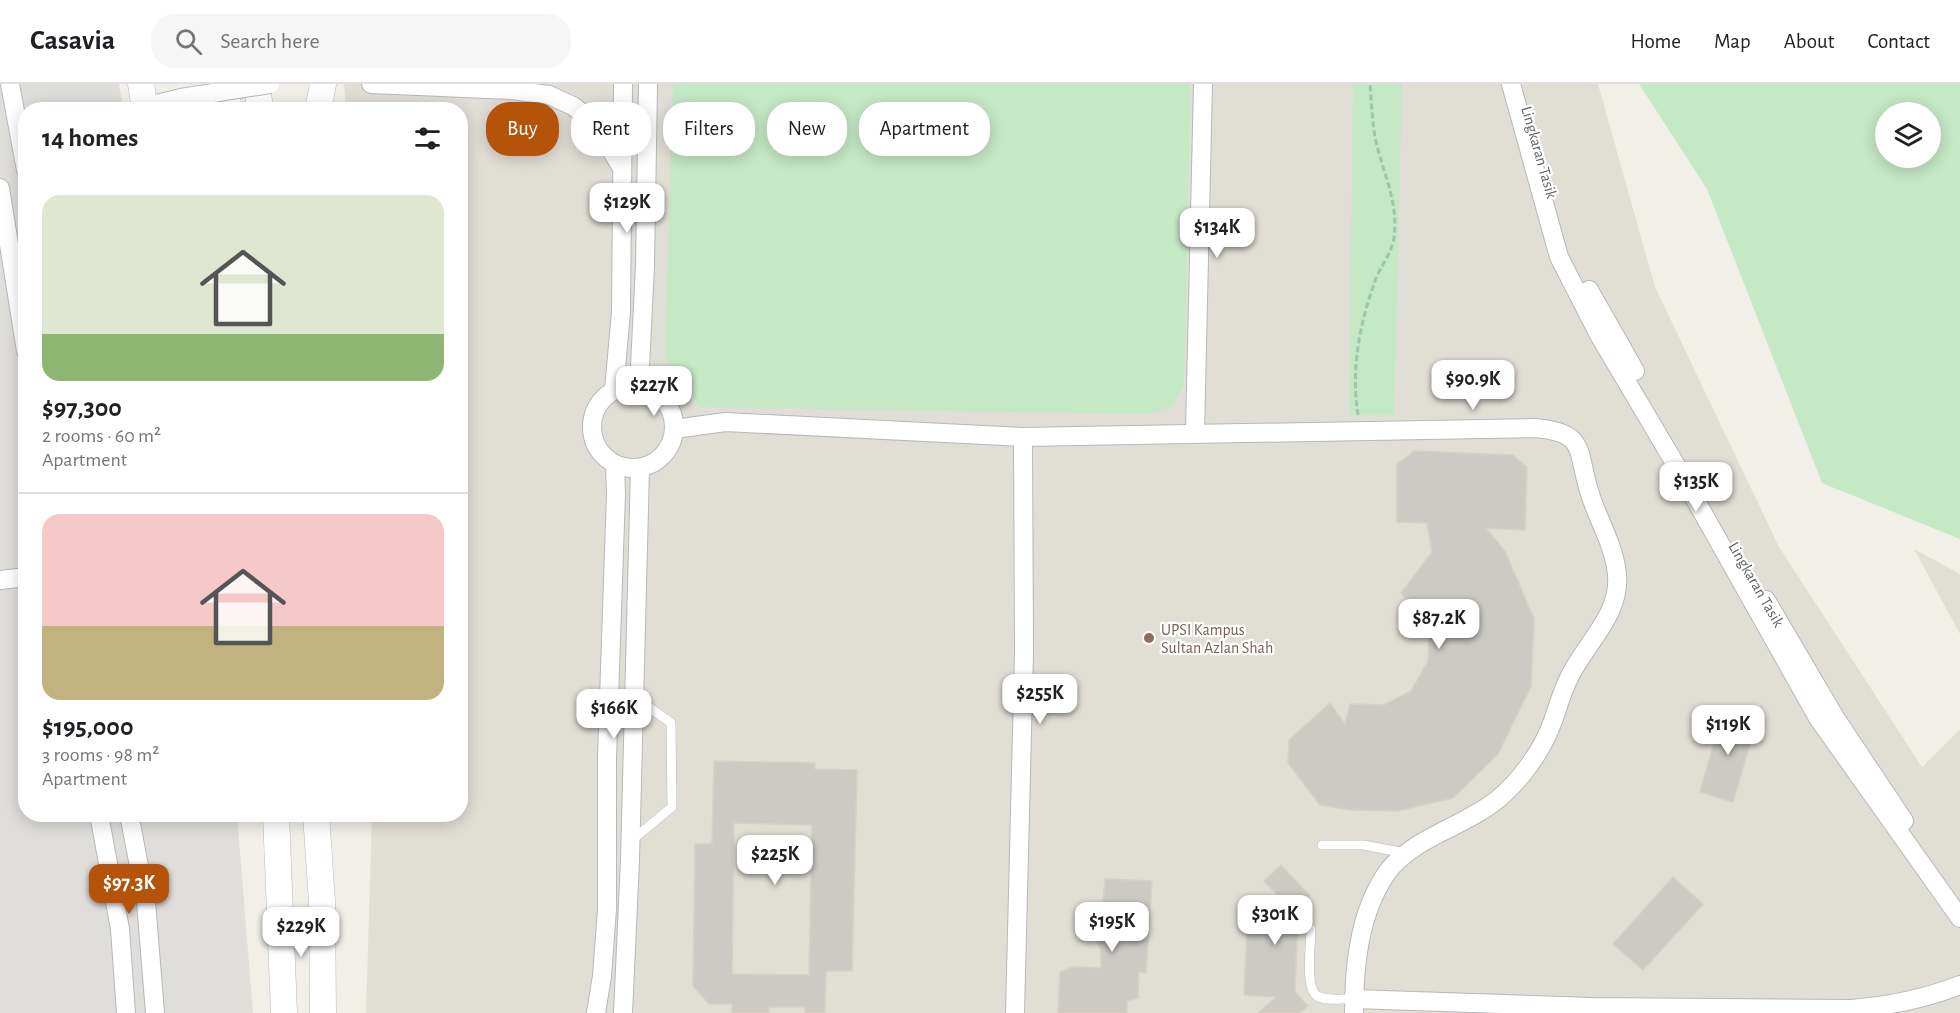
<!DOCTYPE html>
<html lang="en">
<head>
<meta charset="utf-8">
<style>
	:root { --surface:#fff; --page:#f6f6f6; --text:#202124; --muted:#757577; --line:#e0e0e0; --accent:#b45309 }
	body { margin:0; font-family:"Alegreya Sans",sans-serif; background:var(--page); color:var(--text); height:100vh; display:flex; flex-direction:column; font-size:22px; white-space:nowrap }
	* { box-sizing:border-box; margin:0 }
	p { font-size:20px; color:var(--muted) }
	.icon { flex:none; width:33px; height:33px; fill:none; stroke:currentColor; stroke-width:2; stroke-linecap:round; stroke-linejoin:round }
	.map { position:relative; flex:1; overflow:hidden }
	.side { position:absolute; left:18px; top:18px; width:450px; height:720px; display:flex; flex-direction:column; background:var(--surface); border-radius:24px; box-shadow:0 3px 15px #0003 }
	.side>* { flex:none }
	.hud { position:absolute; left:486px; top:18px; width:570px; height:54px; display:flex; gap:12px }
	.buttons { position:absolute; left:1875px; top:18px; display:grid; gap:12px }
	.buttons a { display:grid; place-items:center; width:66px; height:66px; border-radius:50%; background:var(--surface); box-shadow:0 3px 15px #0003; font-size:30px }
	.price { position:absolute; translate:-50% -51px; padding:0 14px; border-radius:12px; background:#fff; color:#222; font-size:20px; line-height:39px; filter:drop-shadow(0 2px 3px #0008) }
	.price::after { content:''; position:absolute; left:50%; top:36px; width:18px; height:14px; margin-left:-9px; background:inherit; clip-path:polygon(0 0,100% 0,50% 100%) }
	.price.current { background:var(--accent); color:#fff }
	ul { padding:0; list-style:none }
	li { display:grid; align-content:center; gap:12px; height:318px; padding:0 24px }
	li+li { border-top:2px solid var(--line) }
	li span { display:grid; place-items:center; height:186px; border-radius:18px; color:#555 }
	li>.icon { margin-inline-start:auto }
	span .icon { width:108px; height:108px; fill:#fffc; stroke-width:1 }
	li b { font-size:26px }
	h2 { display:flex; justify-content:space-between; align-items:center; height:72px; padding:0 24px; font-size:26px }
	.tag { padding:0 21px; border-radius:24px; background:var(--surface); box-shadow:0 3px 15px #0003; font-size:21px; line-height:54px }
	.tag.current { background:var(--accent); color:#fff }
	header { display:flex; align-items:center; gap:36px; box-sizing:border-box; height:84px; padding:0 30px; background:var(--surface); border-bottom:2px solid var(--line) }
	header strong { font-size:28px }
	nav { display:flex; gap:33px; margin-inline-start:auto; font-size:21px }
	.search { width:420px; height:54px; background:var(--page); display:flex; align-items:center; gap:15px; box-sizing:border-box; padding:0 21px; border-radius:24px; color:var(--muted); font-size:22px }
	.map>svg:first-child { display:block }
</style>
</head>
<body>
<header>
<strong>Casavia</strong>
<div class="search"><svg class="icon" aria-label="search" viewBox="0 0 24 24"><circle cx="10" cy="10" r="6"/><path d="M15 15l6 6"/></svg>Search here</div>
<nav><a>Home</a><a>Map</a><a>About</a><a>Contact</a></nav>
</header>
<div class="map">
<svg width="1960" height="929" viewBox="0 0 1960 929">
	<rect width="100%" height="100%" fill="#f1efe8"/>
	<polygon fill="#e0deda" points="0,0 119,0 123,25 26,26 26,730 237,731 253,929 0,929"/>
	<g fill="#e1ded6">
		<polygon points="344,0 1598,0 1655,203 1779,463 1922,683 1960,645 1960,929 366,929 372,731 460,730 460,26 346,25"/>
		<polygon points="1914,465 1960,490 1960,550"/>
	</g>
	<g fill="#c5e8c5" fill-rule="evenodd">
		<polygon points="673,0 1190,0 1184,302 1172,322 1149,330 700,323 665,273"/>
		<polygon points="1353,0 1402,0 1394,331 1349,331"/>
		<path d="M1639,0H1960V455L1822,399L1707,105ZM1930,28V74H1886V28Z"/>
	</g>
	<g fill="#cccac5" stroke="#d6d1c6" stroke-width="1.5" fill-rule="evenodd">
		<polygon points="1414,367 1513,371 1527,383 1525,446 1486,444 1505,467 1534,535 1531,602 1498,670 1453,714 1398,727 1351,726 1320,721 1288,679 1289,656 1330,619 1345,640 1350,620 1384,621 1411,607 1428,577 1429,552 1420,532 1401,509 1432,468 1427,439 1397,438 1397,380"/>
		<polygon points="1723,627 1757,636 1733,718 1700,708"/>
		<path d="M714,677L815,679V685L857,686L852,887H826L825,929H805V923H769V929H732V920H709L693,902L695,760H712ZM734,739L812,741L809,891L732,890Z"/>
		<polygon points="1281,781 1310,812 1298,823 1295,908 1308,922 1300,929 1258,929 1276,913 1244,911 1248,820 1287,821 1264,797"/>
		<polygon points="1673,793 1703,820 1643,886 1613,860"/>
		<polygon points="1105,795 1152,797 1146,889 1139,888 1138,914 1127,917 1127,929 1058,929 1060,888 1072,883 1101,884 1101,866 1094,854 1094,831 1103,822"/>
	</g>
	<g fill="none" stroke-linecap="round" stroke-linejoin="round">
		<defs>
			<g id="lane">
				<polyline points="632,756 672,723 671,639 635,613"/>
				<polyline points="1322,761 1363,761 1406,769"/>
				<path d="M1311,845C1311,859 1305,902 1316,911C1324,918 1343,914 1354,915"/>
			</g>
			<g id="street">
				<polyline points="10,0 26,86"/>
				<polyline points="371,0 512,6 549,11 573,22 596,40 620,81"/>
				<polyline points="1511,0 1559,173 1599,251 1677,383 1818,634 1960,834"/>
				<polyline points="144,23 181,14"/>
				<polyline points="0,104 26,267"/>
				<polyline points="1589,206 1635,287"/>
				<circle cx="633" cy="343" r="41"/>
				<polyline points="639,302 645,182 648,0"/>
				<polyline points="614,306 621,228 623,0"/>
				<path d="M675,345L725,338L1023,353L1534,344C1588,348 1576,367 1590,410C1598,436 1615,463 1617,491C1621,531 1583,562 1568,596C1561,610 1557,627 1551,642C1541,668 1519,698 1498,715C1466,742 1409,755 1386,790C1359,830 1354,882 1354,929"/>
				<polyline points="1195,348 1203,0"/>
				<polyline points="0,496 26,493"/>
				<polyline points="1766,516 1836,635 1904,737"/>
				<polyline points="99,730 120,845 126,929"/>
				<polyline points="129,730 146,818 155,929"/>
				<path d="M1354,915L1591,923L1851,925C1890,922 1924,915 1960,901"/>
				<polyline points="596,929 602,892 607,825 607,674 616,409 615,381"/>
				<polyline points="623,929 630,776 640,385"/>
				<polyline points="1015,929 1024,568 1023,353"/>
			</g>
			<g id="secondary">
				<polyline points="141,0 145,26"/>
				<polyline points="225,0 229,26"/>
				<polyline points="257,0 260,26"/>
				<polyline points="318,26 323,0"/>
				<polyline points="276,730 284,929"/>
				<polyline points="316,730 322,818 323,929"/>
			</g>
		</defs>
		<use href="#lane" stroke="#b5b8bc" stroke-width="10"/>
		<use href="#street" stroke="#b5b8bc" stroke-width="20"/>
		<use href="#secondary" stroke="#b6babf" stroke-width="27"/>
		<path stroke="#9cc7a9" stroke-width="3" stroke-dasharray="6 3" stroke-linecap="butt" d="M1358,331C1351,287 1359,242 1374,200C1379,184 1391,171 1394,154C1398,122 1387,98 1379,69C1372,47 1372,23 1370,0"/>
		<use href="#lane" stroke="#fff" stroke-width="9"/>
		<use href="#street" stroke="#fff" stroke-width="18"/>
		<use href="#secondary" stroke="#fff" stroke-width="26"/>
		<defs>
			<polyline id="street-bridge" points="181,14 270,0"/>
		</defs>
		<use href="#street-bridge" stroke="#b5b8bc" stroke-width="20" stroke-linecap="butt"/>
		<use href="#street-bridge" stroke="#fff" stroke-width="18"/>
	</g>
	<circle fill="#8d6e63" stroke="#fff" stroke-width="2" cx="1149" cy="554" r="6"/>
	<g text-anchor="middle" stroke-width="4.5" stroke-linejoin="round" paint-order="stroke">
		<g font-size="16" fill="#5f6368" stroke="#fff">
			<text transform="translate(1540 68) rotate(74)" y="6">Lingkaran Tasik</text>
			<text transform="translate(1757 500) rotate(60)" y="6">Lingkaran Tasik</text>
		</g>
		<g font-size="16" fill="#785e54" stroke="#fff" text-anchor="start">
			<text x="1161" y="551">UPSI Kampus<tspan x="1161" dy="18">Sultan Azlan Shah</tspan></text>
		</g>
	</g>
</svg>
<div class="buttons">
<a><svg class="icon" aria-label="layers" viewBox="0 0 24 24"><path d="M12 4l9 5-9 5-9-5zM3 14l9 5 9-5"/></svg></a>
</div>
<b class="price" style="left:627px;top:150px">$129K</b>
<b class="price" style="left:1217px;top:175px">$134K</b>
<b class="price" style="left:1473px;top:327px">$90.9K</b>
<b class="price" style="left:654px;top:333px">$227K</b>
<b class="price" style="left:1696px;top:429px">$135K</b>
<b class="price" style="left:1439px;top:566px">$87.2K</b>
<b class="price" style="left:1040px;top:641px">$255K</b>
<b class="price" style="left:614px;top:656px">$166K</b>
<b class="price" style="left:1728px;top:672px">$119K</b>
<b class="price" style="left:775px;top:802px">$225K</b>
<b class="price current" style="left:129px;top:831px">$97.3K</b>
<b class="price" style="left:1275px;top:862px">$301K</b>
<b class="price" style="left:1112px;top:869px">$195K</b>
<b class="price" style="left:301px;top:874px">$229K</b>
<div class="hud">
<a class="tag current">Buy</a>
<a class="tag">Rent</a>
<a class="tag">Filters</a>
<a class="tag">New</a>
<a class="tag">Apartment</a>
</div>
<section class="side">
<h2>14 homes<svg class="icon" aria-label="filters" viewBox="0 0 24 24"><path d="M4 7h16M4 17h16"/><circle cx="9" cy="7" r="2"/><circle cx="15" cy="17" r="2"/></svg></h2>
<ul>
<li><span style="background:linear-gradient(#dfe7d0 75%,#8fb573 0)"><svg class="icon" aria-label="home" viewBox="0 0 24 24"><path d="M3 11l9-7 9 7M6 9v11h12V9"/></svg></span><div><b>$97,300</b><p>2 rooms · 60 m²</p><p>Apartment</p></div></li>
<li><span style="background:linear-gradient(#f6c9c9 60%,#c2b280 0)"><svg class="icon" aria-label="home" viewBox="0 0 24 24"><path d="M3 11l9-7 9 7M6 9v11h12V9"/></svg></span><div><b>$195,000</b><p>3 rooms · 98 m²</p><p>Apartment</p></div></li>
</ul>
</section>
</div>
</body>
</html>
